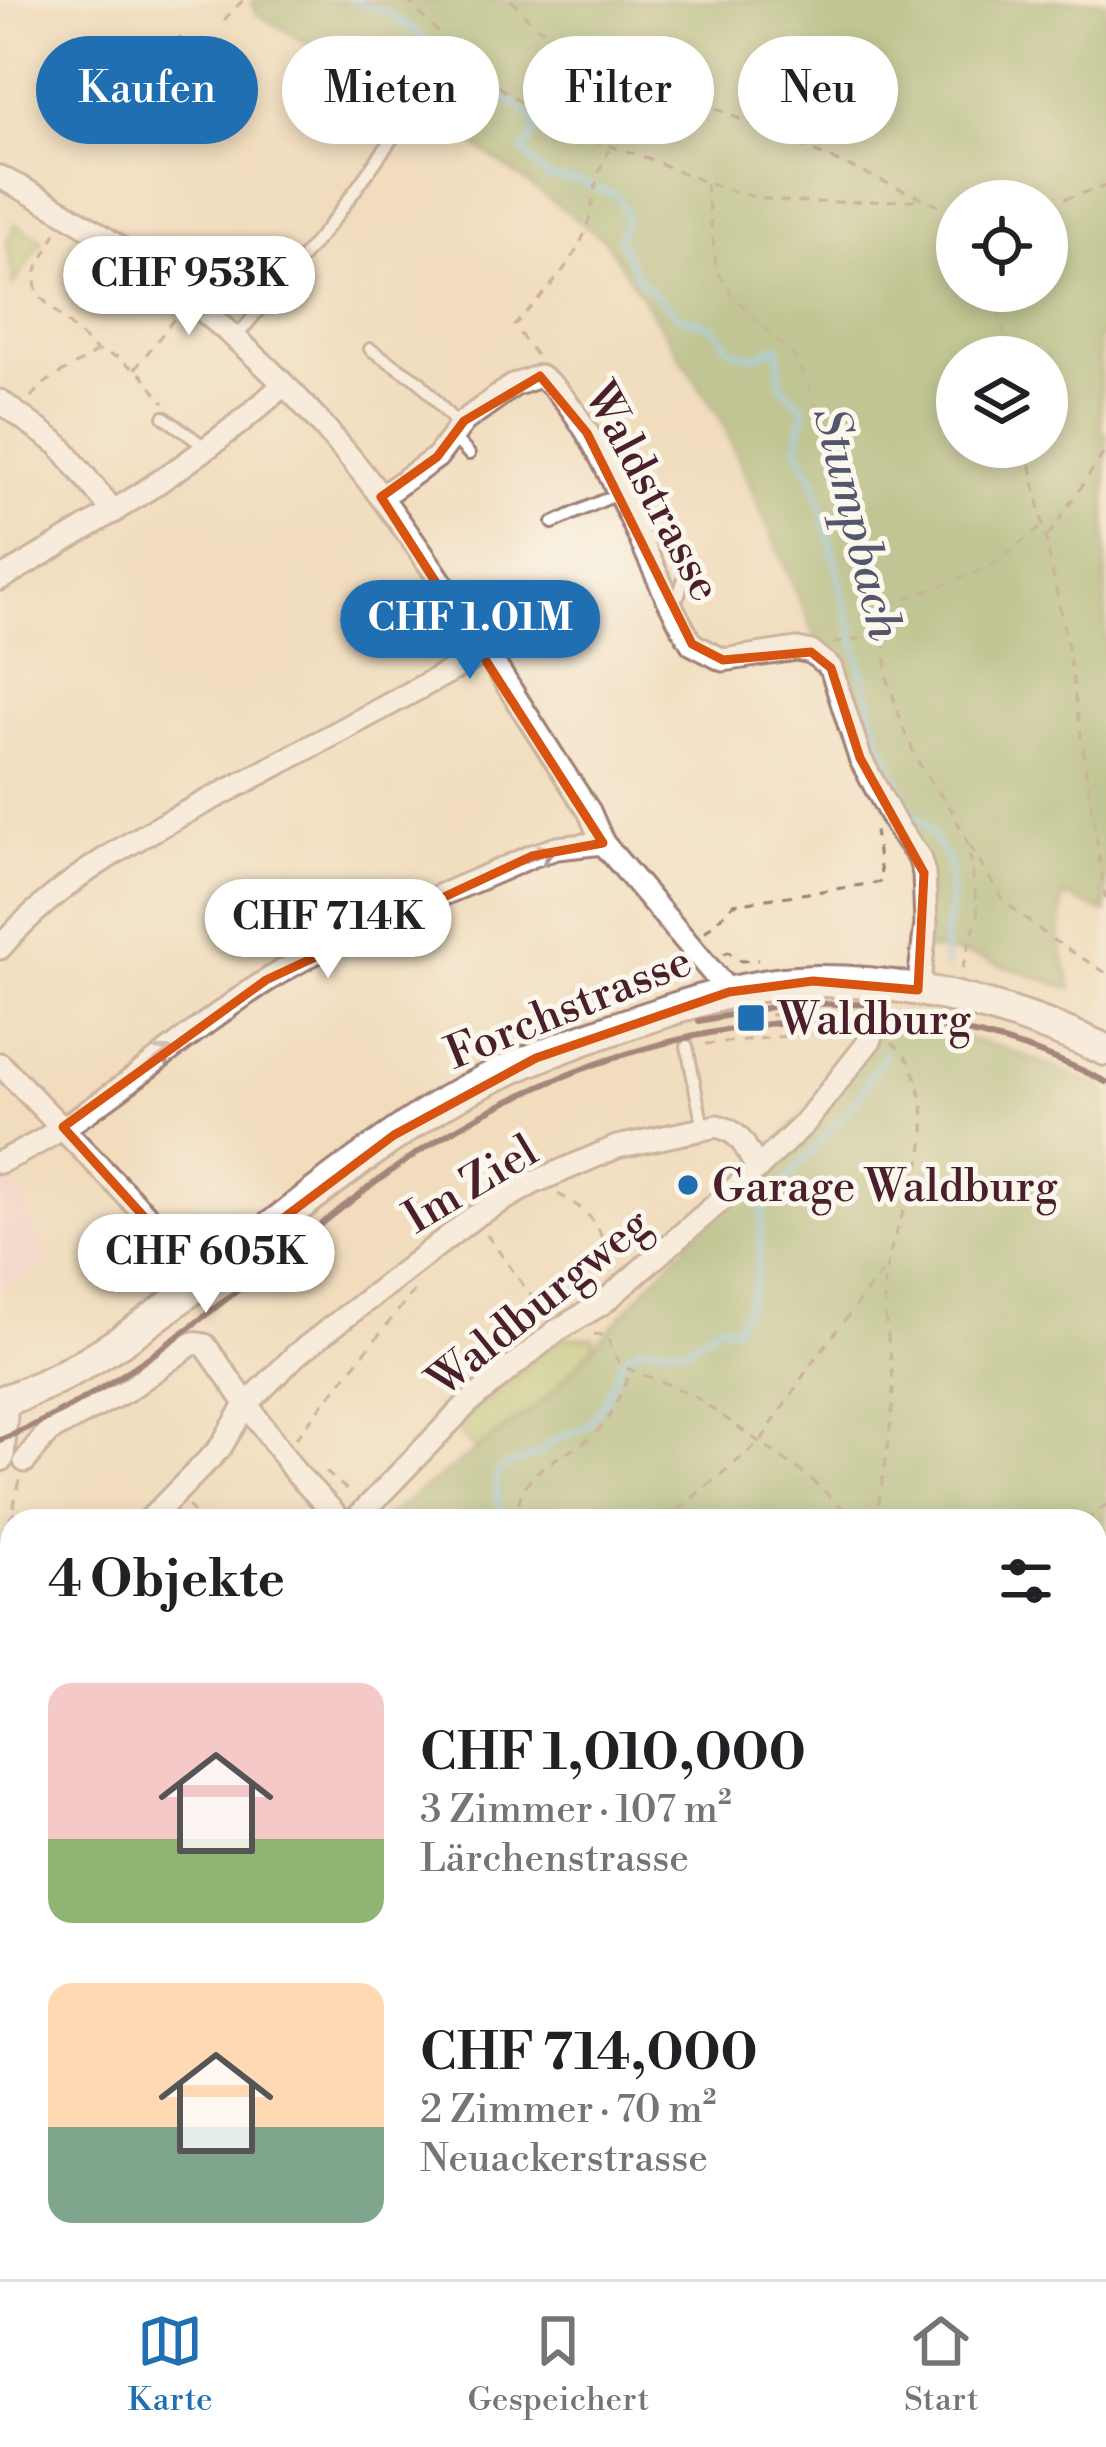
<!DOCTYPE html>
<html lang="de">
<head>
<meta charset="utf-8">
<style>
	:root { --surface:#fff; --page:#f2f2f2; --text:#202124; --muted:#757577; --line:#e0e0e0; --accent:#1f6fb2 }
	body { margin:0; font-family:"Libre Bodoni",serif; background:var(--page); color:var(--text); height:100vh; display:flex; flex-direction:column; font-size:45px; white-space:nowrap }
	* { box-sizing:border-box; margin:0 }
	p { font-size:39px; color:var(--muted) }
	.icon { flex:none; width:66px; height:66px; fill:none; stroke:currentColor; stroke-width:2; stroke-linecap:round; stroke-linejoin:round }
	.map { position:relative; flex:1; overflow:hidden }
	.side { position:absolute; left:0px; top:1509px; width:1107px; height:771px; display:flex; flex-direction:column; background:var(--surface); border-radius:36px 36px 0 0; box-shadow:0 6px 18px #0003 }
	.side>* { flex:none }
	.top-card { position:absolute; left:36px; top:36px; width:1035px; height:108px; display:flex; gap:24px }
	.buttons { position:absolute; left:936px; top:180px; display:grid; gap:24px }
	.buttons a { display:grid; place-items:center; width:132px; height:132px; border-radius:50%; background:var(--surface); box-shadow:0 6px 18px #0003; font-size:60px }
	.price { position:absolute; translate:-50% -102px; padding:0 27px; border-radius:42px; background:#fff; color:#222; font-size:39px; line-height:78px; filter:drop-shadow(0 3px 6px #0008) }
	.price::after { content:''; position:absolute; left:50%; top:72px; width:36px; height:27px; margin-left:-18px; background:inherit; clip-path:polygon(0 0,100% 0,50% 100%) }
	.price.active { background:var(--accent); color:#fff }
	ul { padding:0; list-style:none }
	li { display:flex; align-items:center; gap:36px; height:300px; padding:0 48px }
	li span { display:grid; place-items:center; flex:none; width:336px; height:240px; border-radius:24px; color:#555 }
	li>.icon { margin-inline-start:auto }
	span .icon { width:144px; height:144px; fill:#fffc; stroke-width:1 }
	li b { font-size:51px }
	h2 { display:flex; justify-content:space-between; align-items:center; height:144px; padding:0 48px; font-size:51px }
	.tag { padding:0 42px; border-radius:54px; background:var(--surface); box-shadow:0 6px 18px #0003; font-size:42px; line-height:108px }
	.tag.active { background:var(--accent); color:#fff }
	.dock { display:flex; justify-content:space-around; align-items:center; height:168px; border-top:3px solid var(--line); background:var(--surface); font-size:33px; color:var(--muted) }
	.dock a { display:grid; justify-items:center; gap:6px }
	.dock .active { color:var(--accent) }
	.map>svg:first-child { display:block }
</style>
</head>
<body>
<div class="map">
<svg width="1106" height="2279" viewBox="0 0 1106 2279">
	<rect width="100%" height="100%" fill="#fbf7ec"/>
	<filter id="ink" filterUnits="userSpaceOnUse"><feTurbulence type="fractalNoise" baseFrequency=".00833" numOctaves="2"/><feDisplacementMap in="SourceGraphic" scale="24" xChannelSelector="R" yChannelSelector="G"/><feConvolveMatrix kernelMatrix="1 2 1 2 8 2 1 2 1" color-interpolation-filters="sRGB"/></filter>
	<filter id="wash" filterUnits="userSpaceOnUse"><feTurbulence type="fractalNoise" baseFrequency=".004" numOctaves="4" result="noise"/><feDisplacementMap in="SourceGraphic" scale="48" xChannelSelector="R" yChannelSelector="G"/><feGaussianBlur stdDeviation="2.7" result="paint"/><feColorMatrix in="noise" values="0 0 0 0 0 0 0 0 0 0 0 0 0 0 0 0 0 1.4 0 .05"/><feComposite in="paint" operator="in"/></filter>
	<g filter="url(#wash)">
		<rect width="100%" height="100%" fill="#f1ddbe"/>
		<g fill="#f6cfd5">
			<polygon points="5,1160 52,1264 0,1291 0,1162"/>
			<polygon points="12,2182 12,2268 102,2268 102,2279 0,2279 0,2187"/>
		</g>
		<g fill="#a8c36a" stroke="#79714a" stroke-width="3">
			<polygon points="16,224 43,241 13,285 8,241"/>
			<polygon points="561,1337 594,1338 583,1400 490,1465 454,1427"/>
		</g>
		<g fill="#86a95e" stroke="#686444" stroke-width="3" fill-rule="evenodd">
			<path d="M251,0H1106V335L1099,340L1102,432L1106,434V913L1064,896L1059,940L1072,989L974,956L924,948L927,893L722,421L604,239L456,131L257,14ZM957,201H1047V291H957ZM957,357H1047V447H957Z"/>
			<path d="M888,1027C966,1030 1036,1057 1106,1090V2279H138L141,2268H1095V1521H380L548,1397L871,1039Z"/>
		</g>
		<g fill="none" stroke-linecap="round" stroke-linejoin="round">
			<g stroke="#66bde3" stroke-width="6">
				<polyline points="350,0 389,13 532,117 535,134 523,151 548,178 576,181 617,196 627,215 619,238 638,279 680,317 714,327 731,349 753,357 778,346 780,384 804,408 797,448 815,481 879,738 910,808 933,836 949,864 951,901 944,937 946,966"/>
				<path d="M502,1521L495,1483L501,1468L538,1455L550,1443L588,1425L602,1406L624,1357L640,1346L687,1348L719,1324L733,1328C760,1295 761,1250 762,1209L854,1103L885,1054"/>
				<polyline points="372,2279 378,2268"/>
			</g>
		</g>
	</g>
	<g filter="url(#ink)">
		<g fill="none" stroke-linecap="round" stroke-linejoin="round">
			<defs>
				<g id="service">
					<polyline points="234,340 336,217 394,136"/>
					<polyline points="370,349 420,382 460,428"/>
					<polyline points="164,417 208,449"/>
					<polyline points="453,437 469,454"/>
					<polyline points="553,523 617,494"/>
					<polyline points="670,601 679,595 685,574"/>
					<polyline points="687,1046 703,1128"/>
				</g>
				<g id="minor">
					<path d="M0,177C129,242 256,343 348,455C439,565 509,693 589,811L603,843L729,992"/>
					<polyline points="0,401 59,445 114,512"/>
					<path d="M381,497L437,457L464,421L514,385L540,376C598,414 650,577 692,644L723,660L797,649L811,652L831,668L860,758L896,825L919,857L924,873L926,924L918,990"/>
					<path d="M0,579C99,521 198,464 282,386"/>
					<path d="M0,948C65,871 162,825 250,779C329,737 407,695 485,652"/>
					<polyline points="0,1064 180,1250 201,1280"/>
					<path d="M0,1162C98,1118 176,1038 266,981C348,929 444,896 532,856L557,848L603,843"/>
					<polyline points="25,1461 48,1432 129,1389 193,1343 205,1345 295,1472 342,1521"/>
					<path d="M148,1521L220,1448L246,1405L296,1355L474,1217L535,1182L617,1147L717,1126C742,1132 746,1148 757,1169"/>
					<polyline points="354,1521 468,1403 556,1331 603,1303 757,1169 804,1124 871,1039"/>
					<polyline points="0,1932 12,1923"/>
					<polyline points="0,2170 12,2163"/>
				</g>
				<polyline id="tertiary" points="0,1457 4,1401"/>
				<path id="secondary" d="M0,1402C102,1369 191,1288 275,1224C330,1182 385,1139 445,1102C510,1064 584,1038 655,1015C708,997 759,982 815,981C915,980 1016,1009 1106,1050"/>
			</defs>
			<use href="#service" stroke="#9e7e74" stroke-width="16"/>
			<use href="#minor" stroke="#9e7e74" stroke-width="27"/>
			<use href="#tertiary" stroke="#9e7e74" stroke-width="33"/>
			<use href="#secondary" stroke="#9e7e74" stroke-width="36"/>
			<g stroke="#9e7e74" stroke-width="3" stroke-dasharray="9 9" stroke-linecap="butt">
				<path d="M407,0C453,50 511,104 573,133C599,145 626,149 652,160C692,177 731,195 775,200C823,205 875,200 923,200"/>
				<polyline points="511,0 534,25 569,45 938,205 957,218"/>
				<polyline points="224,20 243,0"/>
				<polyline points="153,75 160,79 181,73 190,76"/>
				<polyline points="160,79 183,40"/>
				<polyline points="158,144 203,51 178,37"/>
				<polyline points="706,184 717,271 733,296 794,357 808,383 855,528 862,587 884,626 887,677 904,731 922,770 951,809 968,843 978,914 961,973"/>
				<polyline points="1047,204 1106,186"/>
				<polyline points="56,233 34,275 37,294 97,351 117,357 141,374 164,403"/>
				<polyline points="995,291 1009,357"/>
				<path d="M536,355L514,326C540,296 577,263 588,223C595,195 594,177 609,150"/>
				<polyline points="135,369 177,315"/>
				<path d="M31,397C48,375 74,369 95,352"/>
				<polyline points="1027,447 1068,648 1106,904"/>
				<polyline points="1048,536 1106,450"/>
				<path d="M834,643C867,640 881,633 895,603L990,567L1042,526"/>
				<polyline points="970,846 1003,900 1050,938 1106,973"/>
				<polyline points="705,932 734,904 882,882 875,831"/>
				<polyline points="724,954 728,952 741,961 758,960"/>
				<polyline points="770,1015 800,1013"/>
				<polyline points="705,1044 850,1030"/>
				<path d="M558,1194C583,1207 605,1225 604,1255L615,1267"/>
				<polyline points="487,1235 545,1315"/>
				<polyline points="594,1334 609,1336 612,1352 622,1366 691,1394 808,1476 856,1521"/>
				<polyline points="296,1438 414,1291"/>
				<polyline points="326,1472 351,1493"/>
				<polyline points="188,1506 204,1521"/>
				<polyline points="12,1513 26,1521"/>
				<path d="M516,1521C518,1458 576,1460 604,1424C615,1410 623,1387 631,1371"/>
				<polyline points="665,1521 760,1442 811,1364 885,1268"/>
				<path d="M876,1521C882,1476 893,1430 893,1384C892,1345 878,1305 887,1266C900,1201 938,1158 919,1089C913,1069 909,1055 892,1043"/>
				<polyline points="1086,1521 1106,1505"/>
				<polyline points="0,1559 20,1480"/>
				<polyline points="1095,1738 1106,1748"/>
				<polyline points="0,1867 12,1878"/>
				<polyline points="0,2099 12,2105"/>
				<polyline points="700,2268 701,2279"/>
				<polyline points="118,2279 119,2268"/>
				<polyline points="255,2279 258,2268"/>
				<polyline points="480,2279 481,2268"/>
			</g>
			<use href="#service" stroke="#fff" stroke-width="10"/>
			<use href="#minor" stroke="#fff" stroke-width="21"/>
			<use href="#tertiary" stroke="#fff" stroke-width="27"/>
			<use href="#secondary" stroke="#fff" stroke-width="30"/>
			<g stroke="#4a1f2b" stroke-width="6">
				<polyline points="699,1021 792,1003 889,1005"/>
				<path d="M0,1440C145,1382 262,1264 387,1174C588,1028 878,962 1106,1082"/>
			</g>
		</g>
		<defs><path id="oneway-shaft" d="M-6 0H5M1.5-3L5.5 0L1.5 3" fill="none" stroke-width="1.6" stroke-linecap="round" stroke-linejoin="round" transform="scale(3)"/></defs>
		<g stroke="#ae9aa0">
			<use href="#oneway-shaft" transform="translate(537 856) rotate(-21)"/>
			<use href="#oneway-shaft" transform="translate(158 1059) rotate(-36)"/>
		</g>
	</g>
	<path d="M0 0H1106V2279H0ZM540,376L587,433L692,644L723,660L811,652L831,668L860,758L924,873L918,990L813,981L729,992L536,1058L394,1135L201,1280L63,1127L266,980L532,856L603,843L381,497L437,457L464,421Z" fill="#f1ddbe" fill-opacity=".55" fill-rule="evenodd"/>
	<path fill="none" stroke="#d8530f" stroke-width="9" stroke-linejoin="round" d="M540,376L587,433L692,644L723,660L811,652L831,668L860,758L924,873L918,990L813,981L729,992L536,1058L394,1135L201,1280L63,1127L266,980L532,856L603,843L381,497L437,457L464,421Z"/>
	<g fill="#1f6fb2" stroke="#fbf7ec" stroke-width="4.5">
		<rect x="736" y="1003" width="30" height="30" rx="6"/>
		<circle cx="688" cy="1185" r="12"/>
	</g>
	<g text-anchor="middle" stroke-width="10" stroke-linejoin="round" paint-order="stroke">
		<g font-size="45" fill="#4a1f2b" stroke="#fbf7ec">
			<text transform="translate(654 491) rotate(62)" y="16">Waldstrasse</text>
			<text transform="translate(568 1006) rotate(-22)" y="16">Forchstrasse</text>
			<text transform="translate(470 1183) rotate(-31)" y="16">Im Ziel</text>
			<text transform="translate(538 1301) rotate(-39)" y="16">Waldburgweg</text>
		</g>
		<g font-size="45" fill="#4a1f2b" stroke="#fbf7ec" text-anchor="start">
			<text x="778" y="1034">Waldburg</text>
			<text x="712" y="1201">Garage Waldburg</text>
		</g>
		<g font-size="48" font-style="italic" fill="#54566b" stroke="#fbf7ec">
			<text transform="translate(859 523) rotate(76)" y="17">Stumpbach</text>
		</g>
	</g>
</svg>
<div class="buttons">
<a><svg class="icon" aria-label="locate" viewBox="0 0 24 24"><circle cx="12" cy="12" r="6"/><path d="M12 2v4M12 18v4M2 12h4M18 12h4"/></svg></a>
<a><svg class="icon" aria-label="layers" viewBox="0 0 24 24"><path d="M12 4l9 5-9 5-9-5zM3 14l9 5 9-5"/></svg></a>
</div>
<b class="price" style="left:189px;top:338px">CHF 953K</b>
<b class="price active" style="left:470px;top:682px">CHF 1.01M</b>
<b class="price" style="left:328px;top:981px">CHF 714K</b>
<b class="price" style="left:206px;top:1316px">CHF 605K</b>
<div class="top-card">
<a class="tag active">Kaufen</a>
<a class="tag">Mieten</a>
<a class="tag">Filter</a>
<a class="tag">Neu</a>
</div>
<section class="side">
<h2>4 Objekte<svg class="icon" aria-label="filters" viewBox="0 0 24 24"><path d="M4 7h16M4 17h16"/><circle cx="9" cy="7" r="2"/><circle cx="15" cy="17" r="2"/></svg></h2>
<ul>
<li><span style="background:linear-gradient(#f6c9c9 65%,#8fb573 0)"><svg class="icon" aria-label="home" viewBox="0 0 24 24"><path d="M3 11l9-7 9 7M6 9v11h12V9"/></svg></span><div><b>CHF 1,010,000</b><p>3 Zimmer · 107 m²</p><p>Lärchenstrasse</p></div></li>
<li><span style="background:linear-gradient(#ffd9b3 60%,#7fa58c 0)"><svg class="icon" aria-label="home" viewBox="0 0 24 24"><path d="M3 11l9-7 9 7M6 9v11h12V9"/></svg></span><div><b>CHF 714,000</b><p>2 Zimmer · 70 m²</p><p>Neuackerstrasse</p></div></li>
</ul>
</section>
</div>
<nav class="dock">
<a class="active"><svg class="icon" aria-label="map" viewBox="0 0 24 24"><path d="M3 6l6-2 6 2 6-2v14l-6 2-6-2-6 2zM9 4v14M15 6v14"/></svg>Karte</a>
<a><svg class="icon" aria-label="saved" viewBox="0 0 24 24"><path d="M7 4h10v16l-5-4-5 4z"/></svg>Gespeichert</a>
<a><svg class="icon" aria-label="home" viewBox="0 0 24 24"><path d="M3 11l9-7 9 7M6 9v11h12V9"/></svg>Start</a>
</nav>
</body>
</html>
